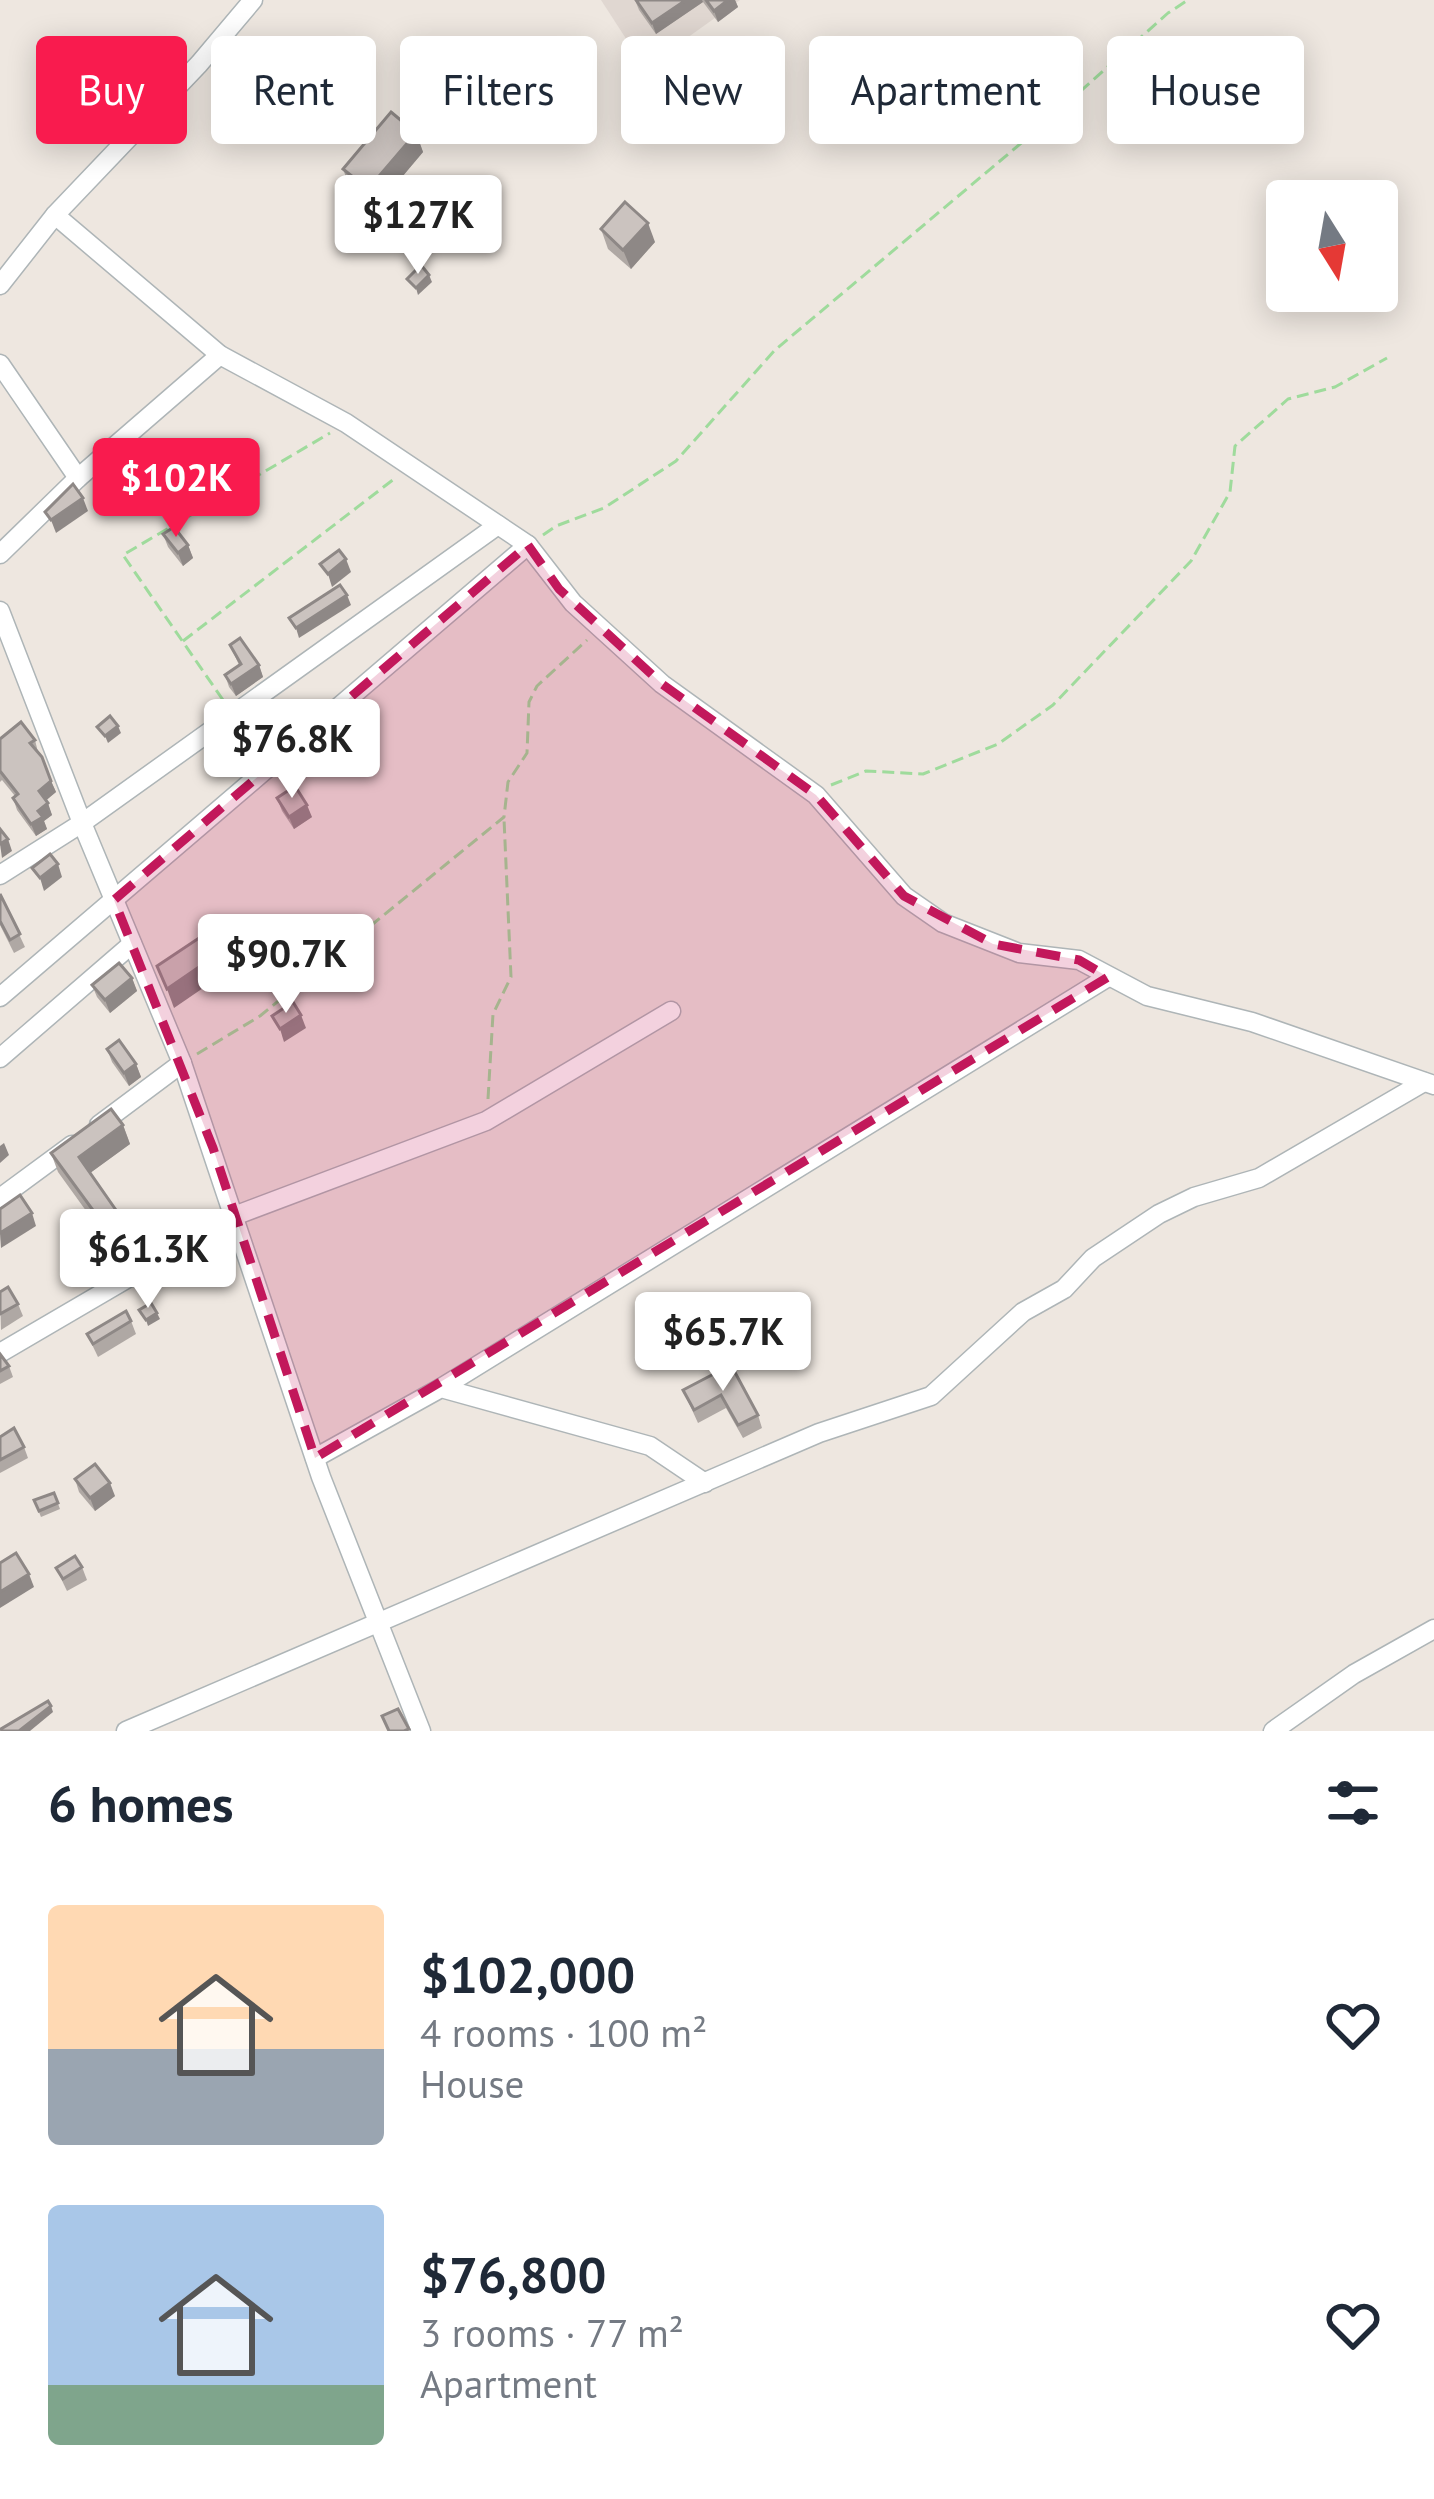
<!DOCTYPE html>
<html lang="en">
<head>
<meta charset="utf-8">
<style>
	:root { --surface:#fff; --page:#f2f2f3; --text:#1f2937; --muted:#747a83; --accent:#f91b4e }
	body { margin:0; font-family:"PT Sans",sans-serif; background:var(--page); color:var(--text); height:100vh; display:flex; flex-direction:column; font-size:45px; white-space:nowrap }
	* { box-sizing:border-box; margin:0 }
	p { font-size:39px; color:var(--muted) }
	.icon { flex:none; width:66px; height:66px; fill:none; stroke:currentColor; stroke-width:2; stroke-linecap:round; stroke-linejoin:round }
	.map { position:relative; height:1731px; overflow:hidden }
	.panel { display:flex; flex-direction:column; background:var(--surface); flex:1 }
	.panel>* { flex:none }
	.banner { position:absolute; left:36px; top:36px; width:1362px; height:108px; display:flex; gap:24px }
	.needle { width:78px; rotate:169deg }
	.controls { position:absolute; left:1266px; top:180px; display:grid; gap:24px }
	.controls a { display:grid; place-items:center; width:132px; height:132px; border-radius:12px; background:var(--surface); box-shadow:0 6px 30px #0003; font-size:60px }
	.price { position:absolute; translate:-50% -102px; padding:0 27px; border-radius:12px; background:#fff; color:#222; font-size:39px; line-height:78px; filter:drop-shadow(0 3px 6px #0008) }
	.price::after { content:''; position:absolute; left:50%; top:72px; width:36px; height:27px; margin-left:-18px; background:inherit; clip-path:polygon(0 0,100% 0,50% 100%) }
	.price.selected { background:var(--accent); color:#fff }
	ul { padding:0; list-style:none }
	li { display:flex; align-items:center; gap:36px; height:300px; padding:0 48px }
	li span { display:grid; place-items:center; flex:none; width:336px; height:240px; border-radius:12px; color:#555 }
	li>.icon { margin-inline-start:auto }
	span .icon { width:144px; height:144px; fill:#fffc; stroke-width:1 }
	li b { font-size:51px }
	h2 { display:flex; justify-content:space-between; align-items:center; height:144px; padding:0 48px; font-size:51px }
	.chip { padding:0 42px; border-radius:12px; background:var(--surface); box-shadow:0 6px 30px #0003; font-size:42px; line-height:108px }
	.chip.selected { background:var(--accent); color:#fff }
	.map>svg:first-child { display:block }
</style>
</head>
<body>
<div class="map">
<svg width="1434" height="1731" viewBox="0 0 1434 1731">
	<rect width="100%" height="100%" fill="#eee7e0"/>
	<polygon fill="#e0d7d1" points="601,0 740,0 645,68"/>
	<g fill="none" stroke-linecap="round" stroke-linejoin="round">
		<defs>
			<g id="minor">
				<polyline points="55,215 220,355 346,423 528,545 573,603 662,684 816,795 904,896 943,923 1019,953 1079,960 1147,996 1252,1022 1434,1085"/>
				<polyline points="0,285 55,215 199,64 253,0"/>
				<polyline points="0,364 78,478"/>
				<polyline points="0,554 78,478 220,355"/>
				<polyline points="0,611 82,823 182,1063 321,1477 421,1731"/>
				<polyline points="0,875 82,823 498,525"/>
				<polyline points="0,997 528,545"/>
				<polyline points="0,1058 132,944"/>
				<polyline points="99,1125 182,1063"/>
				<polyline points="0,1198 72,1145"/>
				<polyline points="0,1353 234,1216 486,1121 671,1011"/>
				<polyline points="441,1388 1108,977"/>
				<polyline points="315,1458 441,1388 650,1446 705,1483"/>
				<polyline points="126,1731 819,1433 931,1396 1023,1312 1064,1289 1093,1258 1159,1214 1194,1197 1259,1178 1424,1082"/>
				<polyline points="1273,1731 1354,1674 1434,1629"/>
			</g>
		</defs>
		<use href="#minor" stroke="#aeb5b7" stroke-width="21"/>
		<g stroke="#9fdb9c" stroke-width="3" stroke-dasharray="12 6" stroke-linecap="butt">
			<polyline points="543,535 556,526 604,508 676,461 775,350 1038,129 1168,13 1188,0"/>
			<polyline points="183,641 394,479"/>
			<polyline points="223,700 123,555 330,433"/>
			<polyline points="831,785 866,771 923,774 998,744 1053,705 1191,561 1230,492 1235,446 1288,399 1335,387 1387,358"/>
			<polyline points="197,1054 260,1016 504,817 508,782 527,753 529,702 537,686 587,640"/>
			<polyline points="488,1099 493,1014 511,977 504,819"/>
		</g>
		<use href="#minor" stroke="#fff" stroke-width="18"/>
	</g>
	<g fill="#afa8a4">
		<polygon points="635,0 735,0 738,7 718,22 703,2 656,34 639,10"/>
		<polygon points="416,133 423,152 375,209 350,188 343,169"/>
		<polygon points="601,229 655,242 631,269 608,249"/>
		<polygon points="163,534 188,545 193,558 183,566 168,547"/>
		<polygon points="230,645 259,665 263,677 236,696 229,687 225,675 239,665"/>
		<polygon points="0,739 35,740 38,752 51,781 56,792 46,800 52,815 44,821 47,829 36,836 17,810 13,798 15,796 2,780 0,782"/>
		<polygon points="277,798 312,817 294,829 282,811"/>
		<polygon points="0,894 25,947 14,953 0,925"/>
		<polygon points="132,978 137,991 110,1013 97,997 92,985"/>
		<polygon points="107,1049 136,1064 141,1077 129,1086 112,1062"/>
		<polygon points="123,1125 130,1144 90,1173 139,1251 123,1262 58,1172 51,1153"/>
		<polygon points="0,1292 18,1304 23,1316 1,1330"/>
		<polygon points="131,1321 136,1334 98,1357 87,1334"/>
		<polygon points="0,1354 9,1366 13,1377 0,1384"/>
		<polygon points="731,1365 758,1415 762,1428 743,1438 726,1408 698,1423 683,1390"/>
		<polygon points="0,1437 24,1447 28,1458 0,1473"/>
		<polygon points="75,1479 115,1496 95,1511 79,1492"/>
		<polygon points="54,1493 60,1509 41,1517 34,1500"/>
		<polygon points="82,1567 87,1580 67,1591 56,1568"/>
	</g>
	<g fill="#8e8886">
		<polygon points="686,0 702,0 703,2 656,34 652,23"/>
		<polygon points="728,0 735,0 738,7 718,22 714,11"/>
		<polygon points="416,133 423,152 375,209 368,189"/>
		<polygon points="648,223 655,242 631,269 623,250"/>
		<polygon points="429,275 432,282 418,295 416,288"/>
		<polygon points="83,498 88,511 56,533 51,520"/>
		<polygon points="188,545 193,558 183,566 178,553"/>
		<polygon points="346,559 351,572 332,587 328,574"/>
		<polygon points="347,595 351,605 299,638 296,628"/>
		<polygon points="259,665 263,677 236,696 231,684"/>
		<polygon points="118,726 121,733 108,743 105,736"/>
		<polygon points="51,781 56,792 43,803 39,791"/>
		<polygon points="48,803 52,815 44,821 47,829 36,836 31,824 38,811"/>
		<polygon points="307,805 312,817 294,829 289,817"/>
		<polygon points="8,839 12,851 2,858 0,844"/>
		<polygon points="58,864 62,877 44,891 40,878"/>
		<polygon points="218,954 225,973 174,1008 167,989"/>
		<polygon points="132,978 137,991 110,1013 105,1000"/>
		<polygon points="301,1015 306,1028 284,1042 280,1029"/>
		<polygon points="136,1064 141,1077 129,1086 124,1073"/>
		<polygon points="123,1125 130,1144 86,1176 79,1157"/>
		<polygon points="4,1143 9,1155 0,1163 0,1146"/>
		<polygon points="32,1213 36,1226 1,1248 0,1233"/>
		<polygon points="132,1233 139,1251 123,1262 117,1243"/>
		<polygon points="157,1313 160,1319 148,1326 146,1320"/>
		<polygon points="110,1483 115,1496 95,1511 90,1498"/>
		<polygon points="29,1574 34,1587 0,1608 0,1592"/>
		<polygon points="51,1706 53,1712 30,1731 19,1731"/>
	</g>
	<g fill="#cbc3bf" stroke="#8e8886" stroke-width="3">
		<polygon points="636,0 686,0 652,23"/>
		<polygon points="706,0 728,0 714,11"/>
		<polygon points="391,112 416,133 368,189 343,169"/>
		<polygon points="625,202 648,223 623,250 601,229"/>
		<polygon points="421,265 429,275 416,288 407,279"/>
		<polygon points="73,484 83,498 51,520 45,512"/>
		<polygon points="174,527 188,545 178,553 163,534"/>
		<polygon points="339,550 346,559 328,574 320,564"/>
		<polygon points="340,585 347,595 296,628 289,618"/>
		<polygon points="240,638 259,665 231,684 225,675 241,664 230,645"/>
		<polygon points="110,716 118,726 105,736 97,727"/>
		<polygon points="21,722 35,740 30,743 42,757 51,781 39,791 48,803 38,811 43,817 31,824 13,798 18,794 0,771 0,739"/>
		<polygon points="295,786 307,805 289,817 277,798"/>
		<polygon points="0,829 8,839 0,844"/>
		<polygon points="50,854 58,864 40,878 32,868"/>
		<polygon points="0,894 20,934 10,940 0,921"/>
		<polygon points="205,934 218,954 167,989 157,966"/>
		<polygon points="119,963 132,978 105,1000 92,985"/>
		<polygon points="293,1002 301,1015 280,1029 272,1016"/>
		<polygon points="119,1040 136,1064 124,1073 107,1049"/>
		<polygon points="111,1109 123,1125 79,1157 132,1233 117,1243 51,1153"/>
		<polygon points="20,1195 32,1213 0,1233 0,1209"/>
		<polygon points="8,1287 18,1304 0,1314 0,1292"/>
		<polygon points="151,1303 157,1313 146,1320 139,1310"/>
		<polygon points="126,1311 131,1321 93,1344 87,1334"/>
		<polygon points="0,1354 9,1366 0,1371"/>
		<polygon points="731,1365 758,1415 738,1425 721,1395 694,1410 683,1390"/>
		<polygon points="14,1428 24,1447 0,1460 0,1437"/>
		<polygon points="95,1464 110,1483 90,1498 75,1479"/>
		<polygon points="54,1493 58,1503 39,1511 34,1500"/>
		<polygon points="16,1553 29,1574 0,1592 0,1563"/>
		<polygon points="75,1556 82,1567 63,1579 56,1568"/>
		<polygon points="48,1701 51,1706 19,1731 2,1731 1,1729"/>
		<polygon points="398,1709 409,1729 404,1731 389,1731 382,1716"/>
	</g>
	<path fill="#c2185b" fill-opacity="0.2" stroke="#c2185b" stroke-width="9" stroke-dasharray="24 15" stroke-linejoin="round" d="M528,545L559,589L662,684L816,795L904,896L993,944L1079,960L1108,977L315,1458L213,1148L114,900Z"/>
</svg>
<div class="controls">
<a><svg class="needle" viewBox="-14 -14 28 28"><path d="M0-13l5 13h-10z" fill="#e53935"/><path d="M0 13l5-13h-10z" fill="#747a83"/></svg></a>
</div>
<b class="price" style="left:418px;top:277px">$127K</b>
<b class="price selected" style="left:176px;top:540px">$102K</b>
<b class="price" style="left:292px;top:801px">$76.8K</b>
<b class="price" style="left:286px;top:1016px">$90.7K</b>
<b class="price" style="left:148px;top:1311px">$61.3K</b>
<b class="price" style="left:723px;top:1394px">$65.7K</b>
<div class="banner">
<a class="chip selected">Buy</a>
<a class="chip">Rent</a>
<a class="chip">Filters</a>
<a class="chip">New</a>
<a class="chip">Apartment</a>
<a class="chip">House</a>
</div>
</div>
<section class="panel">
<h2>6 homes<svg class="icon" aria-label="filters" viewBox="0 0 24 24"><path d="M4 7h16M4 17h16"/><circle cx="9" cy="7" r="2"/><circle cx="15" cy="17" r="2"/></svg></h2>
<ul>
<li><span style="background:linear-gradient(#ffd9b3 60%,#9aa5b1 0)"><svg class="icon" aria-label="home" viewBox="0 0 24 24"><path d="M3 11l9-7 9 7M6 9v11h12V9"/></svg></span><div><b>$102,000</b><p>4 rooms · 100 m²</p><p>House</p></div><svg class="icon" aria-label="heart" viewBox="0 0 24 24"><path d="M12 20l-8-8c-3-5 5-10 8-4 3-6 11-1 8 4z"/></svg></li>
<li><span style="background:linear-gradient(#a9c7e8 75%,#7fa58c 0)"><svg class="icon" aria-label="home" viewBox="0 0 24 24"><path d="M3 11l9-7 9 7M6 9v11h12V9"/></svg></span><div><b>$76,800</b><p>3 rooms · 77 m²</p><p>Apartment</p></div><svg class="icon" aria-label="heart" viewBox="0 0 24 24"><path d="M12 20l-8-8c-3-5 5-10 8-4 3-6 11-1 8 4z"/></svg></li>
</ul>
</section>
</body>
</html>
